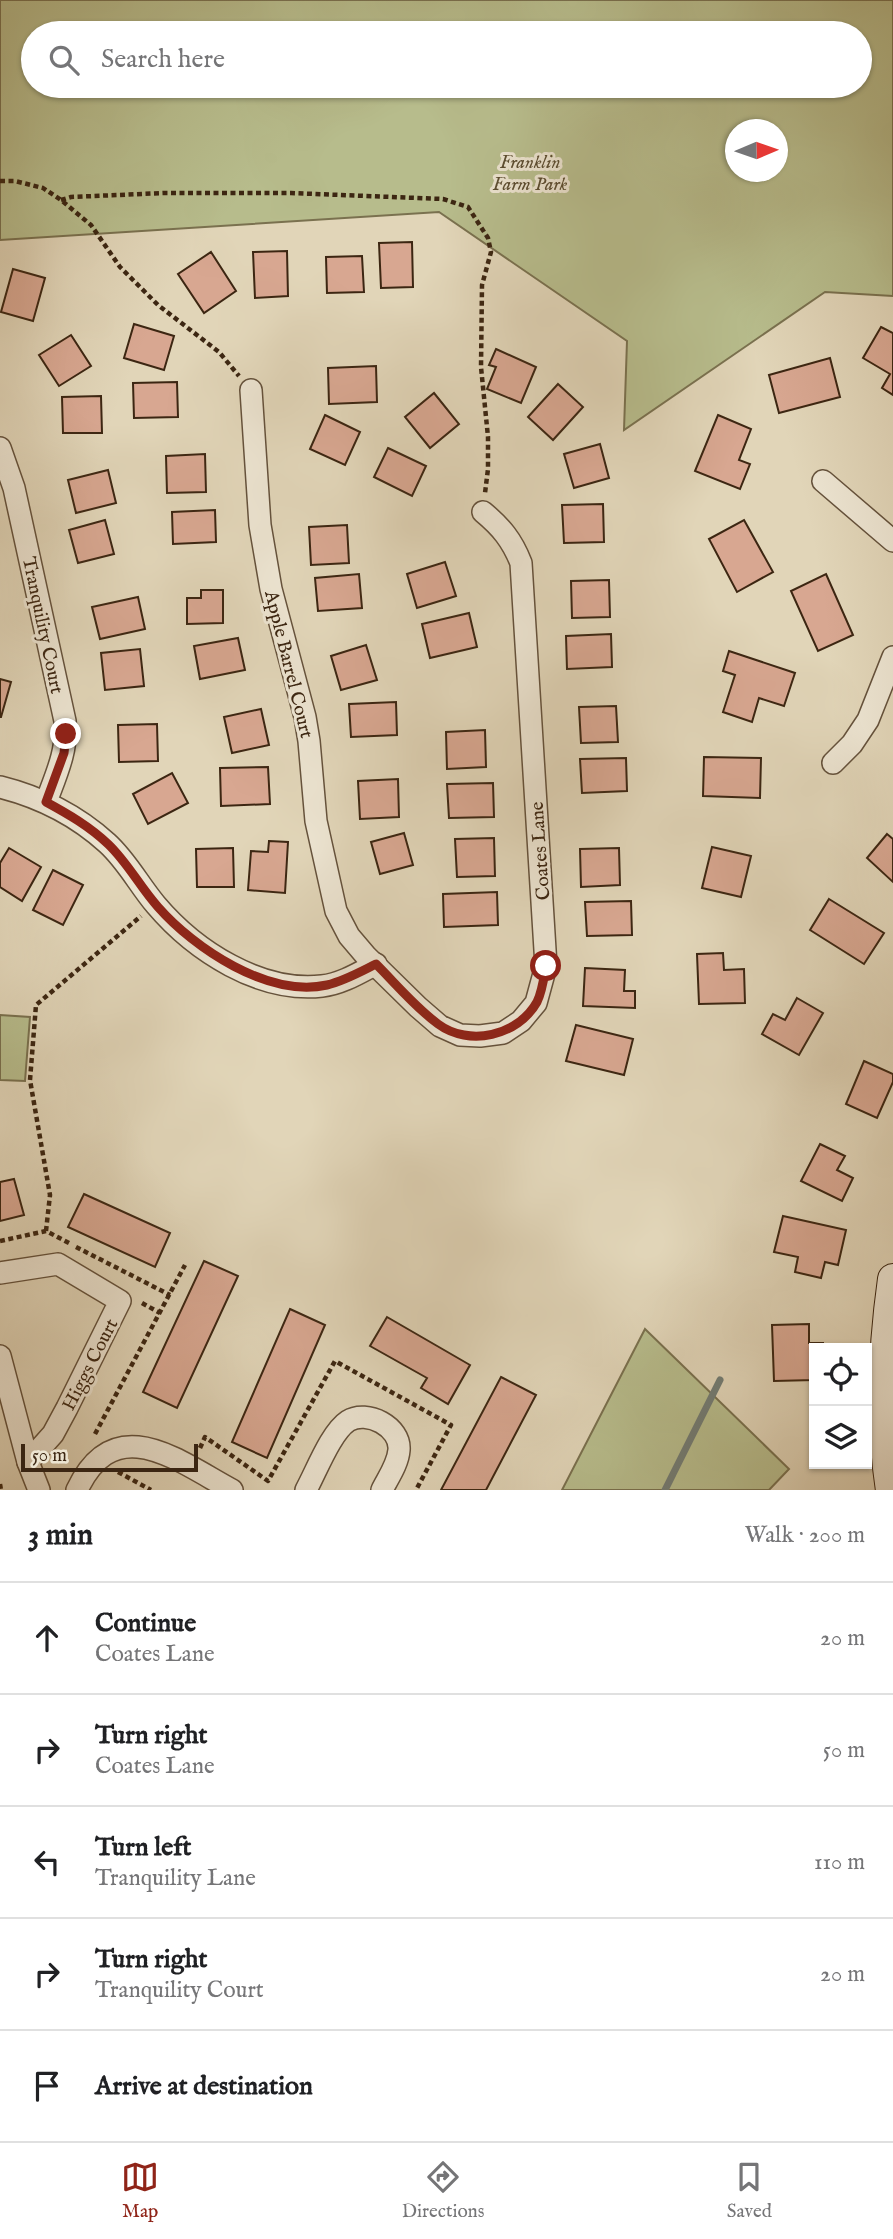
<!DOCTYPE html>
<html lang="en">
<head>
<meta charset="utf-8">
<style>
	:root { --surface:#fff; --page:#f2f2f2; --text:#202124; --muted:#757577; --line:#e0e0e0; --accent:#8f2418 }
	body { margin:0; font-family:"IM FELL English",serif; background:var(--page); color:var(--text) }
	.controls { position:absolute; right:21px; bottom:21px; display:grid; overflow:hidden; border-radius:0px; box-shadow:0 2px 5px #0004 }
	.controls button { width:63px; height:63px; display:grid; place-items:center; padding:0; border:0; border-bottom:2px solid var(--line); background:var(--surface); color:var(--text); font:35px sans-serif }
	.compass { position:absolute; left:725px; top:119px; width:63px; height:63px; border-radius:50%; background:var(--surface); box-shadow:0 2px 5px #0004; rotate:88deg }
	.scale { position:absolute; left:21px; bottom:18px; width:177px; box-sizing:border-box; padding-left:7px; border:4px solid #3c2612; border-top:0; font-size:19px; line-height:24px; white-space:nowrap; color:#3c2612; -webkit-text-stroke:5px #ece4d1; paint-order:stroke }
	.stop { position:absolute; width:21px; height:21px; margin:-16px; border:5px solid #8f2418; border-radius:50%; background:#fff }
	.stop.end { background:#8f2418; border-color:#fff; box-shadow:0 2px 7px #0008 }
	.list { margin:0; padding:0; list-style:none }
	h2 { display:flex; justify-content:space-between; align-items:center; height:91px; margin:0; padding:0 28px; font-size:30px }
	h2 small { font-size:23px; font-weight:400; color:var(--muted) }
	.list li { display:grid; grid-template-columns:46px 1fr auto; gap:21px; align-items:center; box-sizing:border-box; height:112px; padding:0 28px; border-top:2px solid var(--line) }
	.list b { display:block; font-size:26px; white-space:nowrap }
	.list p { margin:0; font-size:23px; white-space:nowrap; color:var(--muted) }
	.list em { font-size:23px; font-style:normal; color:var(--muted) }
	.icon { flex:none; width:38px; height:38px; fill:none; stroke:currentColor; stroke-width:2; stroke-linecap:round; stroke-linejoin:round }
	.map { position:relative; flex:none; width:893px; height:1490px; overflow:hidden }
	.search { position:absolute; background:var(--surface); box-shadow:0 2px 5px #0004; left:21px; right:21px; top:21px; height:77px; display:flex; align-items:center; gap:18px; box-sizing:border-box; padding:0 24px; border-radius:38px; color:var(--muted); font-size:26px }
	.sheet { height:651px; background:var(--surface) }
	nav { display:flex; justify-content:space-around; align-items:center; box-sizing:border-box; height:98px; border-top:2px solid var(--line); background:var(--surface); font-size:19px; color:var(--muted) }
	nav a { display:grid; justify-items:center; gap:4px }
	nav .on { color:var(--accent) }
	.map>svg:first-child { display:block }
	.green { fill:#b7bc8c; stroke:#7a714f; stroke-width:2; fill-rule:evenodd }
	.lines { fill:none; stroke-linecap:round; stroke-linejoin:round }
	.stream { stroke:#737d75; stroke-width:7 }
	.building { fill:#d8a791; stroke:#3c2612; stroke-width:2 }
	.street-casing { stroke:#65523c; stroke-width:24 }
	.secondary-casing { stroke:#3c2612; stroke-width:32 }
	.path { stroke:#3c2612; stroke-width:4.5; stroke-dasharray:5 3.5; stroke-linecap:butt }
	.street { stroke:#ece4d1; stroke-width:21 }
	.secondary { stroke:#ece4d1; stroke-width:30 }
	.route { stroke:#8f2418; stroke-width:9 }
	.labels { text-anchor:middle; stroke-width:6; stroke-linejoin:round; paint-order:stroke }
	.park-label { font-size:19px; font-style:italic; fill:#5b4c30; stroke:#ece4d1 }
	.street-label { font-size:19px; fill:#3c2612; stroke:#ece4d1 }
</style>
</head>
<body>
<div class="map">
<svg width="893" height="1490" viewBox="0 0 893 1490">
	<rect width="100%" height="100%" fill="#e1d5b8"/>
	<filter id="stains"><feTurbulence type="fractalNoise" baseFrequency=".00286" numOctaves="4"/><feColorMatrix values="0 0 0 0 .2 0 0 0 0 .09 0 0 0 0 .02 0 0 0 .5 -.17"/></filter>
	<radialGradient id="worn" r=".72"><stop offset=".6" stop-color="#630" stop-opacity="0"/><stop offset="1" stop-color="#630" stop-opacity=".3"/></radialGradient>
	<g class="green">
		<path d="M0,0H893V296L825,292L624,430L627,341L439,212L0,240ZM33,33H860V86H33ZM736,130H778V172H736Z"/>
		<polygon points="0,1015 30,1017 25,1081 0,1080"/>
		<polygon points="645,1329 789,1469 769,1490 562,1490"/>
	</g>
	<g class="lines">
		<polyline class="stream" points="665,1490 720,1380"/>
	</g>
	<g class="building">
		<polygon points="412,242 413,287 381,288 379,243"/>
		<polygon points="287,251 288,296 255,298 253,252"/>
		<polygon points="211,252 236,291 204,313 178,274"/>
		<polygon points="362,256 364,292 327,293 326,257"/>
		<polygon points="13,269 45,278 33,321 1,312"/>
		<polygon points="134,324 174,336 164,370 124,358"/>
		<polygon points="881,327 893,333 893,395 882,388 890,374 863,358"/>
		<polygon points="71,335 91,366 59,386 39,355"/>
		<polygon points="496,349 536,367 521,403 487,389 496,367 489,365"/>
		<polygon points="830,358 840,397 779,413 769,375"/>
		<polygon points="376,366 377,402 329,404 328,368"/>
		<polygon points="177,382 178,417 134,418 133,383"/>
		<polygon points="558,384 583,407 553,440 528,417"/>
		<polygon points="434,393 459,424 430,448 405,417"/>
		<polygon points="101,396 102,433 63,433 62,397"/>
		<polygon points="325,415 360,432 345,465 310,449"/>
		<polygon points="718,415 751,429 739,460 750,464 740,489 695,471"/>
		<polygon points="600,444 609,478 574,488 564,454"/>
		<polygon points="388,448 426,466 412,496 374,477"/>
		<polygon points="205,454 206,492 167,493 166,456"/>
		<polygon points="108,470 116,503 76,513 68,480"/>
		<polygon points="603,504 604,542 564,543 562,505"/>
		<polygon points="215,510 216,542 173,544 172,512"/>
		<polygon points="105,520 114,554 78,563 69,530"/>
		<polygon points="744,520 773,572 737,592 709,539"/>
		<polygon points="347,525 349,563 311,565 309,527"/>
		<polygon points="445,562 456,596 417,608 407,574"/>
		<polygon points="359,574 362,608 318,611 315,578"/>
		<polygon points="826,574 853,635 818,651 791,591"/>
		<polygon points="609,580 610,617 572,618 571,581"/>
		<polygon points="201,590 223,590 223,623 187,624 187,598 201,598"/>
		<polygon points="138,597 145,629 100,639 92,607"/>
		<polygon points="469,613 477,647 430,658 422,624"/>
		<polygon points="611,634 612,667 567,669 566,636"/>
		<polygon points="238,638 245,670 200,679 194,646"/>
		<polygon points="366,645 377,680 341,690 331,656"/>
		<polygon points="140,649 144,686 105,690 101,653"/>
		<polygon points="729,651 795,673 784,706 759,698 752,722 723,712 735,675 723,671"/>
		<polygon points="0,679 11,682 1,717 0,717"/>
		<polygon points="396,702 397,735 351,737 349,704"/>
		<polygon points="616,706 618,742 581,743 579,707"/>
		<polygon points="261,709 269,745 232,753 224,717"/>
		<polygon points="157,724 158,761 119,762 118,725"/>
		<polygon points="485,730 486,767 447,769 446,732"/>
		<polygon points="704,757 761,758 760,798 703,796"/>
		<polygon points="626,758 627,791 582,793 580,759"/>
		<polygon points="268,767 270,804 221,806 220,768"/>
		<polygon points="172,773 188,803 148,824 133,794"/>
		<polygon points="398,779 399,817 360,819 358,781"/>
		<polygon points="493,783 494,817 449,818 447,784"/>
		<polygon points="404,833 413,865 380,874 371,842"/>
		<polygon points="887,834 893,839 893,882 867,858"/>
		<polygon points="494,838 495,876 457,877 455,839"/>
		<polygon points="269,841 288,842 285,893 248,890 251,851 268,852"/>
		<polygon points="712,847 751,856 741,897 702,888"/>
		<polygon points="9,848 41,867 22,901 0,887 0,863"/>
		<polygon points="233,848 234,887 197,887 196,849"/>
		<polygon points="619,848 620,885 581,887 580,849"/>
		<polygon points="53,870 83,885 63,925 33,910"/>
		<polygon points="497,892 498,925 444,927 443,894"/>
		<polygon points="829,899 884,933 864,964 810,930"/>
		<polygon points="631,901 632,935 587,936 585,902"/>
		<polygon points="723,953 724,970 744,969 745,1003 699,1004 697,954"/>
		<polygon points="585,968 625,970 624,991 635,991 635,1008 583,1006"/>
		<polygon points="797,998 823,1013 799,1055 762,1034 773,1014 785,1020"/>
		<polygon points="576,1025 633,1039 624,1075 566,1061"/>
		<polygon points="864,1061 893,1074 893,1082 877,1118 846,1104"/>
		<polygon points="820,1144 845,1156 837,1170 853,1178 842,1201 801,1181"/>
		<polygon points="14,1179 24,1215 0,1221 0,1182"/>
		<polygon points="84,1194 170,1233 155,1267 68,1227"/>
		<polygon points="783,1216 846,1230 838,1265 825,1262 821,1278 795,1272 798,1257 774,1252"/>
		<polygon points="204,1261 238,1276 177,1408 143,1392"/>
		<polygon points="290,1309 325,1325 267,1458 232,1442"/>
		<polygon points="387,1317 470,1365 448,1404 421,1388 427,1378 370,1346"/>
		<polygon points="809,1324 809,1343 823,1343 823,1348 814,1348 814,1380 774,1381 772,1325"/>
		<polygon points="501,1377 536,1395 486,1490 441,1490"/>
	</g>
	<g class="lines">
		<defs>
			<g id="street">
				<path d="M251,390L260,525L271,589L305,717L309,741L316,821L336,911L349,936L366,956L418,1007L440,1026L460,1035L480,1036L503,1033L521,1021L536,1003L546,966L521,563C512,540 501,527 483,512"/>
				<path d="M0,448L14,488L65,721C68,750 56,775 46,802"/>
				<polyline points="823,481 893,541"/>
				<polyline points="833,763 852,744 868,720 893,657"/>
				<path d="M0,787C40,797 76,815 107,843C127,861 139,885 156,905C195,951 260,993 322,986C341,984 359,973 376,964"/>
				<polyline points="0,1273 58,1264 120,1301 67,1408 53,1434 28,1462"/>
				<polyline points="0,1356 28,1462 39,1490"/>
				<path d="M77,1490C115,1409 178,1461 232,1490"/>
				<path d="M306,1490C316,1472 331,1432 348,1421C367,1409 401,1427 399,1450C398,1464 388,1478 382,1490"/>
			</g>
			<path id="secondary" d="M891,1490C880,1419 883,1350 893,1279"/>
		</defs>
		<use href="#street" class="street-casing"/>
		<use href="#secondary" class="secondary-casing"/>
		<g class="path">
			<polyline points="0,181 15,181 43,188 61,200 91,225 120,267 158,305 219,352 239,376"/>
			<polyline points="61,200 71,197 164,193 291,193 443,199 468,207 488,238 491,252 482,285 481,367 488,437 488,469 485,493"/>
			<polyline points="46,1231 50,1195 30,1080 36,1005 141,916"/>
			<polyline points="0,1241 46,1231 69,1243"/>
			<polyline points="76,1247 170,1295"/>
			<polyline points="142,1303 160,1313"/>
			<polyline points="95,1434 185,1265"/>
			<polyline points="200,1448 205,1437 268,1481 335,1361 451,1425 416,1490"/>
			<polyline points="118,1472 151,1490"/>
			<polyline points="0,1484 1,1490"/>
		</g>
		<use href="#street" class="street"/>
		<use href="#secondary" class="secondary"/>
	</g>
	<g class="lines">
		<path class="route" d="M66,734L64,753L46,802C68,814 89,826 108,844C128,863 140,887 158,907C194,948 268,998 327,985C344,981 360,972 376,964C396,984 415,1007 438,1024C469,1047 518,1036 537,1002C542,992 544,978 546,966"/>
	</g>
	<g class="labels">
		<g class="park-label">
			<text x="530" y="168">Franklin<tspan x="530" dy="22">Farm Park</tspan></text>
		</g>
		<g class="street-label">
			<text transform="translate(44 625) rotate(78)" y="7">Tranquility Court</text>
			<text transform="translate(290 664) rotate(76)" y="7">Apple Barrel Court</text>
			<text transform="translate(539 851) rotate(-94)" y="7">Coates Lane</text>
			<text transform="translate(89 1364) rotate(-63)" y="7">Higgs Court</text>
		</g>
	</g>
	<rect width="100%" height="100%" filter="url(#stains)"/>
	<rect width="100%" height="100%" fill="url(#worn)"/>
</svg>
<div class="controls">
<button><svg class="icon" aria-label="locate" viewBox="0 0 24 24"><circle cx="12" cy="12" r="6"/><path d="M12 2v4M12 18v4M2 12h4M18 12h4"/></svg></button>
<button><svg class="icon" aria-label="layers" viewBox="0 0 24 24"><path d="M12 4l9 5-9 5-9-5zM3 14l9 5 9-5"/></svg></button>
</div>
<svg class="compass" viewBox="-18 -18 36 36"><path d="M0-13l5 13h-10z" fill="#e53935"/><path d="M0 13l5-13h-10z" fill="#757577"/></svg>
<div class="scale">50 m</div>
<div class="stop" style="left:546px;top:966px"></div>
<div class="stop end" style="left:66px;top:734px"></div>
<div class="search"><svg class="icon" aria-label="search" viewBox="0 0 24 24"><circle cx="10" cy="10" r="6"/><path d="M15 15l6 6"/></svg>Search here</div>
</div>
<section class="sheet">
<h2>3 min<small>Walk · 200 m</small></h2>
<ul class="list">
<li><svg class="icon" aria-label="ahead" viewBox="0 0 24 24"><path d="M12 20V5M6 11l6-6 6 6"/></svg><div><b>Continue</b><p>Coates Lane</p></div><em>20 m</em></li>
<li><svg class="icon" aria-label="right" viewBox="0 0 24 24"><path d="M7 20v-9h11M14 6l5 5-5 5"/></svg><div><b>Turn right</b><p>Coates Lane</p></div><em>50 m</em></li>
<li><svg class="icon" aria-label="left" viewBox="0 0 24 24"><path d="M17 20v-9H6M10 6l-5 5 5 5"/></svg><div><b>Turn left</b><p>Tranquility Lane</p></div><em>110 m</em></li>
<li><svg class="icon" aria-label="right" viewBox="0 0 24 24"><path d="M7 20v-9h11M14 6l5 5-5 5"/></svg><div><b>Turn right</b><p>Tranquility Court</p></div><em>20 m</em></li>
<li><svg class="icon" aria-label="arrive" viewBox="0 0 24 24"><path d="M6 21V4h12l-3 4 3 4H6"/></svg><div><b>Arrive at destination</b></div></li>
</ul>
</section>
<nav>
<a class="on"><svg class="icon" aria-label="map" viewBox="0 0 24 24"><path d="M3 6l6-2 6 2 6-2v14l-6 2-6-2-6 2zM9 4v14M15 6v14"/></svg>Map</a>
<a><svg class="icon" aria-label="directions" viewBox="0 0 24 24"><path d="M12 3l9 9-9 9-9-9zM9 14v-3h6M13 9l2 2-2 2"/></svg>Directions</a>
<a><svg class="icon" aria-label="saved" viewBox="0 0 24 24"><path d="M7 4h10v16l-5-4-5 4z"/></svg>Saved</a>
</nav>
</body>
</html>
